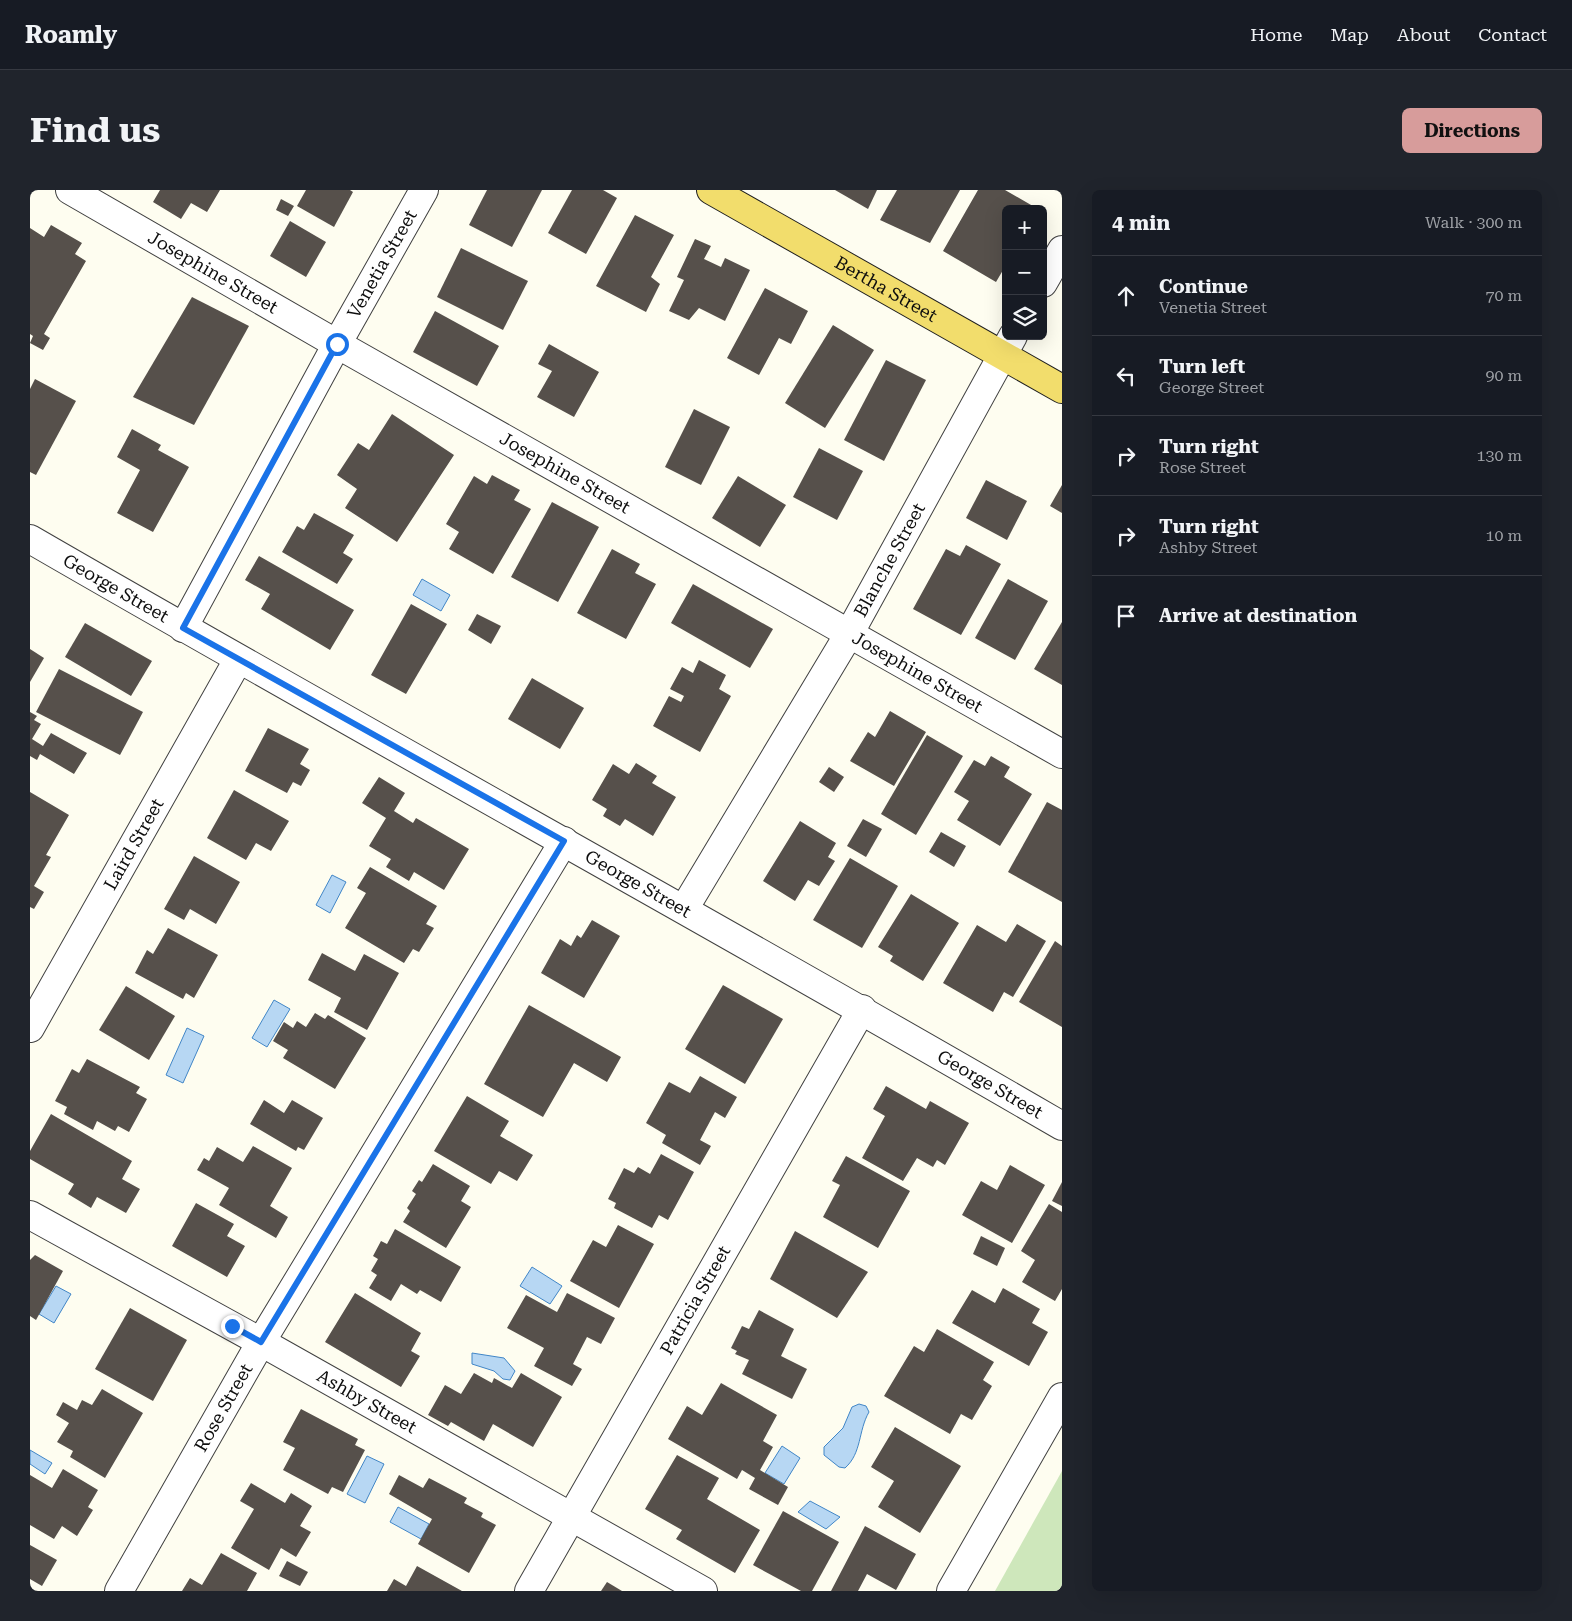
<!DOCTYPE html>
<html lang="en">
<head>
<meta charset="utf-8">
<style>
	:root { --surface:#171b24; --page:#20242c; --text:#f1f3f6; --muted:#9ea1a6; --line:#363941; --accent:#d79c9b }
	body { margin:0; font-family:"Roboto Serif",serif; background:var(--page); color:var(--text) }
	.controls { position:absolute; right:15px; top:15px; display:grid; overflow:hidden; border-radius:8px; box-shadow:0 5px 20px #0002 }
	.controls button { width:45px; height:45px; display:grid; place-items:center; padding:0; border:0; border-bottom:1px solid var(--line); background:var(--surface); color:var(--text); font:25px sans-serif }
	.stop { position:absolute; width:15px; height:15px; margin:-11px; border:4px solid #1a73e8; border-radius:50%; background:#fff }
	.stop.end { background:#1a73e8; border-color:#fff; box-shadow:0 1px 5px #0008 }
	.list { margin:0; padding:0; list-style:none }
	h2 { display:flex; justify-content:space-between; align-items:center; height:65px; margin:0; padding:0 20px; font-size:21px }
	h2 small { font-size:16px; font-weight:400; color:var(--muted) }
	.list li { display:grid; grid-template-columns:32px 1fr auto; gap:15px; align-items:center; box-sizing:border-box; height:80px; padding:0 20px; border-top:1px solid var(--line) }
	.list b { display:block; font-size:19px; white-space:nowrap }
	.list p { margin:0; font-size:16px; white-space:nowrap; color:var(--muted) }
	.list em { font-size:16px; font-style:normal; color:var(--muted) }
	.icon { flex:none; width:28px; height:28px; fill:none; stroke:currentColor; stroke-width:2; stroke-linecap:round; stroke-linejoin:round }
	.map { position:relative; flex:none; width:1032px; height:1401px; overflow:hidden; border-radius:8px }
	header { display:flex; align-items:center; gap:30px; box-sizing:border-box; height:70px; padding:0 25px; background:var(--surface); border-bottom:1px solid var(--line) }
	header strong { font-size:24px }
	nav { display:flex; gap:28px; margin-inline-start:auto; font-size:18px }
	.intro { display:flex; align-items:center; justify-content:space-between; box-sizing:border-box; height:120px; padding:0 30px }
	h1 { margin:0; font-size:35px }
	.button { padding:12px 22px; border-radius:8px; background:var(--accent); color:#111; font-size:18px; font-weight:700 }
	main { display:flex; gap:30px; padding:0 30px }
	aside { flex:1; background:var(--surface); border-radius:8px; box-shadow:0 5px 20px #0002 }
	.map>svg:first-child { display:block }
	.green { fill:#cee7bb }
	.water { fill:#b7d7f3; stroke:#4186c7 }
	.building { fill:#56504b }
	.lines { fill:none; stroke-linecap:round; stroke-linejoin:round }
	.minor-casing { stroke:#414141; stroke-width:30 }
	.major-casing { stroke:#1f1f1f; stroke-width:30 }
	.minor { stroke:#fff; stroke-width:28 }
	.major { stroke:#f2dd6c; stroke-width:28 }
	.route { stroke:#1a73e8; stroke-width:6 }
	.labels { text-anchor:middle; stroke-width:5; stroke-linejoin:round; paint-order:stroke }
	.street-label { font-size:18px; fill:#0e0e0e; stroke:#fff }
</style>
</head>
<body>
<header>
<strong>Roamly</strong>
<nav><a>Home</a><a>Map</a><a>About</a><a>Contact</a></nav>
</header>
<div class="intro"><h1>Find us</h1><a class="button">Directions</a></div>
<main>
<div class="map">
<svg width="1032" height="1401" viewBox="0 0 1032 1401">
	<rect width="100%" height="100%" fill="#fefdf0"/>
	<polygon class="green" points="1032,1281 1032,1401 965,1401"/>
	<g class="water">
		<polygon points="392,389 420,405 411,421 383,405"/>
		<polygon points="302,685 316,692 300,723 286,715"/>
		<polygon points="244,810 260,819 237,857 222,848"/>
		<polygon points="157,838 174,846 153,893 136,885"/>
		<polygon points="502,1077 532,1096 520,1114 490,1096"/>
		<polygon points="26,1096 41,1104 24,1133 9,1124"/>
		<polygon points="442,1163 474,1168 485,1181 480,1190 473,1189 464,1181 442,1174"/>
		<path d="M829,1214L836,1216L839,1222C828,1241 832,1263 815,1278L809,1277L794,1265V1257L813,1238L822,1217Z"/>
		<polygon points="752,1256 770,1268 754,1294 735,1283"/>
		<polygon points="0,1260 22,1273 15,1284 0,1274"/>
		<polygon points="337,1266 354,1274 335,1313 317,1304"/>
		<polygon points="780,1311 810,1327 796,1339 768,1322"/>
		<polygon points="368,1317 399,1334 391,1349 360,1332"/>
	</g>
	<g class="building">
		<polygon points="130,0 190,0 177,22 161,13 151,29 123,12"/>
		<polygon points="276,0 320,0 323,2 304,37 267,16"/>
		<polygon points="457,0 512,0 482,57 439,35"/>
		<polygon points="542,0 573,0 587,8 556,64 518,43"/>
		<polygon points="805,0 847,0 838,19"/>
		<polygon points="867,0 930,0 900,53 850,30"/>
		<polygon points="948,0 975,0 1008,19 976,19 976,75 966,92 913,61"/>
		<polygon points="251,9 264,16 258,26 246,20"/>
		<polygon points="605,25 644,45 621,87 630,94 616,122 566,96"/>
		<polygon points="260,31 296,52 276,87 240,66"/>
		<polygon points="21,35 52,53 45,64 56,71 14,144 20,148 13,160 0,153 3,146 0,144 0,38 14,47"/>
		<polygon points="665,49 681,56 674,69 691,77 695,68 720,80 695,131 669,118 659,130 639,121 654,90 647,87"/>
		<polygon points="431,58 498,91 473,140 407,107"/>
		<polygon points="735,98 778,121 761,154 749,148 729,185 697,168"/>
		<polygon points="162,107 219,136 164,235 103,207"/>
		<polygon points="405,121 469,156 447,196 383,162"/>
		<polygon points="803,135 844,160 795,238 755,213"/>
		<polygon points="519,154 569,182 544,227 507,207 522,181 508,174"/>
		<polygon points="856,170 896,190 854,271 814,250"/>
		<polygon points="5,189 46,211 6,285 0,282 0,199"/>
		<polygon points="664,219 700,237 671,295 635,277"/>
		<polygon points="362,224 424,265 367,352 315,318 327,299 307,285 328,253 339,260"/>
		<polygon points="102,239 131,255 128,260 159,277 123,342 87,323 110,280 87,267"/>
		<polygon points="789,258 833,281 807,330 763,307"/>
		<polygon points="462,285 490,300 484,310 501,319 463,384 419,359 429,342 416,334 444,286 457,294"/>
		<polygon points="708,286 756,315 730,357 682,328"/>
		<polygon points="956,290 997,311 977,350 936,328"/>
		<polygon points="1032,295 1032,323 1020,316"/>
		<polygon points="522,312 569,337 528,412 481,387"/>
		<polygon points="284,323 324,345 313,363 323,369 307,394 252,362 267,336 274,340"/>
		<polygon points="936,355 971,374 931,445 883,419 916,359 930,366"/>
		<polygon points="582,359 610,374 605,383 626,394 596,449 547,423"/>
		<polygon points="229,366 324,420 300,460 231,419 240,404 215,390"/>
		<polygon points="978,389 1018,411 985,470 945,448"/>
		<polygon points="663,394 743,439 720,478 641,433"/>
		<polygon points="381,414 417,434 376,504 341,485"/>
		<polygon points="447,424 471,436 461,454 438,440"/>
		<polygon points="1032,432 1032,495 1004,479"/>
		<polygon points="55,433 122,471 101,506 35,467"/>
		<polygon points="0,459 14,468 0,492"/>
		<polygon points="669,470 696,485 689,499 701,506 670,562 623,536 639,506 651,512 654,506 640,499 652,477 663,483"/>
		<polygon points="29,479 113,522 90,565 6,522"/>
		<polygon points="502,488 554,518 530,559 478,529"/>
		<polygon points="860,521 896,542 864,596 820,571 838,542 845,547"/>
		<polygon points="0,522 7,526 4,530 11,534 2,549 13,556 21,543 57,563 44,584 10,564 7,570 0,566"/>
		<polygon points="238,538 279,559 270,574 280,580 271,596 263,592 257,603 215,581"/>
		<polygon points="897,545 933,566 886,645 851,624"/>
		<polygon points="961,566 980,577 974,587 1002,604 970,656 927,630 939,611 924,602 944,570 955,576"/>
		<polygon points="606,573 627,586 622,593 646,607 623,646 595,629 590,636 573,626 577,619 562,610 583,574 599,584"/>
		<polygon points="799,577 814,587 804,602 789,592"/>
		<polygon points="349,587 375,603 364,621 383,633 386,628 439,659 414,700 384,682 379,691 356,677 361,669 339,656 356,628 332,613"/>
		<polygon points="204,600 259,631 241,661 226,653 216,670 177,648"/>
		<polygon points="0,602 39,625 16,665 21,667 4,696 14,702 4,719 0,717"/>
		<polygon points="1017,612 1032,620 1032,712 978,682"/>
		<polygon points="833,629 852,639 836,667 817,656"/>
		<polygon points="770,631 806,653 798,667 805,671 789,696 778,690 765,711 733,691"/>
		<polygon points="911,642 936,656 924,677 899,662"/>
		<polygon points="164,666 210,692 186,734 160,719 154,730 134,719"/>
		<polygon points="820,668 868,696 832,758 783,730"/>
		<polygon points="340,677 407,716 396,734 404,738 389,762 383,759 374,773 315,738 336,703 327,698"/>
		<polygon points="881,704 929,733 893,791 860,771 863,766 848,757"/>
		<polygon points="562,730 590,746 554,808 511,783 530,749 541,756 547,745 551,748"/>
		<polygon points="987,734 1016,751 983,807 974,802 963,822 913,793 947,735 976,752"/>
		<polygon points="138,738 188,765 164,808 156,803 153,809 105,783 117,760 123,764"/>
		<polygon points="1025,751 1032,756 1032,837 989,812"/>
		<polygon points="292,763 325,781 334,764 369,783 337,840 304,822 311,808 278,790"/>
		<polygon points="693,795 753,829 715,894 655,859"/>
		<polygon points="96,796 145,826 119,870 69,840"/>
		<polygon points="499,815 591,867 577,892 544,873 513,927 454,894"/>
		<polygon points="285,823 295,829 298,825 336,848 305,899 253,868 258,860 243,851 254,832 263,838 267,831 276,837"/>
		<polygon points="57,869 110,897 106,903 117,909 99,942 88,936 85,941 67,931 63,940 34,924 37,917 25,911 42,879 49,883"/>
		<polygon points="670,886 707,907 695,928 685,922 670,950 681,956 670,975 632,953 636,945 616,933 639,892 660,903"/>
		<polygon points="856,896 896,919 900,911 939,933 915,975 907,970 903,977 887,968 873,991 832,968 855,926 843,919"/>
		<polygon points="437,906 479,931 470,946 503,965 487,991 469,981 461,994 404,961"/>
		<polygon points="234,910 254,923 262,910 293,928 274,960 268,957 266,961 220,934"/>
		<polygon points="21,924 102,971 92,989 110,999 96,1023 67,1007 61,1018 38,1004 44,994 0,969 0,961"/>
		<polygon points="223,956 262,978 240,1016 258,1027 246,1048 189,1015 199,998 167,980 174,968 179,971 187,957 213,972"/>
		<polygon points="631,964 664,982 638,1030 629,1025 622,1038 584,1018 586,1013 578,1009 594,978 604,983 608,977 620,984"/>
		<polygon points="816,966 880,1001 848,1058 793,1027 810,995 802,991"/>
		<polygon points="403,974 440,996 431,1011 441,1017 416,1058 373,1032 380,1021 377,1018 386,1004 382,1001 389,990 392,992"/>
		<polygon points="980,975 1015,995 982,1053 932,1025 951,991 967,1000"/>
		<polygon points="1032,992 1032,1016 1022,1011"/>
		<polygon points="166,1013 204,1034 197,1046 215,1056 197,1087 142,1056"/>
		<polygon points="1019,1014 1032,1022 1032,1099 1025,1111 992,1092 1005,1070 991,1061"/>
		<polygon points="588,1035 624,1054 589,1118 540,1091 563,1050 576,1057"/>
		<polygon points="365,1039 431,1077 411,1112 390,1100 387,1104 371,1094 361,1111 339,1098 347,1085 341,1081 348,1069 343,1066 351,1051 357,1054"/>
		<polygon points="765,1041 838,1082 807,1128 740,1089"/>
		<polygon points="951,1046 975,1058 967,1076 943,1064"/>
		<polygon points="5,1065 33,1081 6,1130 0,1126 0,1070"/>
		<polygon points="973,1098 1010,1119 1002,1133 1018,1142 999,1176 922,1133 942,1100 965,1113"/>
		<polygon points="325,1103 391,1143 381,1161 390,1166 371,1197 295,1152"/>
		<polygon points="537,1103 585,1128 571,1154 557,1147 543,1174 552,1179 542,1196 504,1176 514,1158 477,1138 496,1105 527,1122"/>
		<polygon points="100,1118 157,1150 123,1211 65,1179"/>
		<polygon points="729,1120 764,1139 751,1166 777,1179 762,1209 712,1184 719,1170 705,1164 707,1161 701,1158 712,1136 719,1139"/>
		<polygon points="907,1139 964,1172 953,1190 962,1196 942,1230 931,1224 920,1244 854,1206 884,1156 894,1162"/>
		<polygon points="444,1183 462,1193 464,1188 482,1198 491,1183 532,1207 503,1257 463,1234 454,1251 421,1232 418,1236 398,1225 415,1195 431,1204"/>
		<polygon points="691,1193 747,1225 733,1251 743,1257 730,1280 758,1297 748,1315 719,1299 725,1288 712,1280 707,1289 638,1249 657,1216 672,1225"/>
		<polygon points="72,1199 113,1223 75,1288 40,1267 43,1261 27,1252 39,1233 26,1225 33,1212 47,1220 52,1210 62,1215"/>
		<polygon points="271,1219 328,1249 325,1255 335,1260 313,1302 302,1297 298,1304 253,1280 265,1258 253,1252"/>
		<polygon points="865,1237 931,1276 890,1343 848,1317 864,1291 841,1277"/>
		<polygon points="647,1265 689,1288 677,1309 730,1340 705,1383 646,1349 652,1340 615,1319"/>
		<polygon points="33,1279 68,1300 58,1317 63,1320 47,1346 32,1336 24,1349 0,1335 0,1285 22,1298"/>
		<polygon points="369,1285 393,1298 399,1288 437,1308 434,1313 453,1323 451,1327 466,1335 439,1383 388,1354 402,1329 359,1304"/>
		<polygon points="221,1293 255,1313 261,1303 282,1316 270,1336 281,1342 266,1367 251,1358 239,1380 201,1358 224,1319 210,1311"/>
		<polygon points="753,1321 809,1352 782,1401 771,1401 723,1375"/>
		<polygon points="835,1336 886,1364 866,1400 837,1384 828,1401 801,1401"/>
		<polygon points="0,1355 27,1370 12,1396 0,1389"/>
		<polygon points="191,1363 227,1383 217,1401 152,1401 160,1388 172,1395"/>
		<polygon points="257,1371 278,1382 270,1396 249,1386"/>
		<polygon points="387,1376 432,1401 357,1401 364,1389 376,1396"/>
		<polygon points="577,1392 592,1401 571,1401"/>
	</g>
	<g class="lines">
		<defs>
			<g id="minor">
				<path id="s1" d="M40,0L307,154L1032,564"/>
				<polyline points="1013,93 1032,60"/>
				<path id="s2" d="M0,349C342,547 690,737 1032,936"/>
				<path id="s3" d="M153,438L307,154L394,0"/>
				<path id="s4" d="M654,719L819,444L983,146"/>
				<path id="s5" d="M0,838L208,470"/>
				<path id="s6" d="M0,1025L231,1152L673,1401"/>
				<path id="s7" d="M89,1401L231,1152L534,651"/>
				<path id="s8" d="M499,1401L832,819"/>
				<polyline points="921,1401 1032,1207"/>
			</g>
			<g id="major">
				<path id="s9" d="M681,0L1032,199"/>
			</g>
		</defs>
		<use href="#minor" class="minor-casing"/>
		<use href="#major" class="major-casing"/>
		<use href="#minor" class="minor"/>
		<use href="#major" class="major"/>
	</g>
	<g class="lines">
		<polyline class="route" points="202,1136 231,1152 534,651 153,438 307,154"/>
	</g>
	<g class="labels">
		<g class="street-label">
			<text dy="6" stroke="none"><textPath href="#s3" startOffset="415">Venetia Street</textPath></text>
			<text dy="6" stroke="none"><textPath href="#s1" startOffset="165">Josephine Street</textPath></text>
			<text dy="6" stroke="none"><textPath href="#s9" startOffset="201">Bertha Street</textPath></text>
			<text dy="6" stroke="none"><textPath href="#s1" startOffset="570">Josephine Street</textPath></text>
			<text dy="6" stroke="none"><textPath href="#s4" startOffset="405">Blanche Street</textPath></text>
			<text dy="6" stroke="none"><textPath href="#s2" startOffset="99">George Street</textPath></text>
			<text dy="6" stroke="none"><textPath href="#s1" startOffset="975">Josephine Street</textPath></text>
			<text dy="6" stroke="none"><textPath href="#s5" startOffset="211">Laird Street</textPath></text>
			<text dy="6" stroke="none"><textPath href="#s2" startOffset="699">George Street</textPath></text>
			<text dy="6" stroke="none"><textPath href="#s2" startOffset="1104">George Street</textPath></text>
			<text dy="6" stroke="none"><textPath href="#s8" startOffset="335">Patricia Street</textPath></text>
			<text dy="6" stroke="none"><textPath href="#s6" startOffset="385">Ashby Street</textPath></text>
			<text dy="6" stroke="none"><textPath href="#s7" startOffset="211">Rose Street</textPath></text>
		</g>
	</g>
</svg>
<div class="controls">
<button>+</button>
<button>−</button>
<button><svg class="icon" aria-label="layers" viewBox="0 0 24 24"><path d="M12 4l9 5-9 5-9-5zM3 14l9 5 9-5"/></svg></button>
</div>
<div class="stop" style="left:307px;top:154px"></div>
<div class="stop end" style="left:202px;top:1136px"></div>
</div>
<aside>
<h2>4 min<small>Walk · 300 m</small></h2>
<ul class="list">
<li><svg class="icon" aria-label="ahead" viewBox="0 0 24 24"><path d="M12 20V5M6 11l6-6 6 6"/></svg><div><b>Continue</b><p>Venetia Street</p></div><em>70 m</em></li>
<li><svg class="icon" aria-label="left" viewBox="0 0 24 24"><path d="M17 20v-9H6M10 6l-5 5 5 5"/></svg><div><b>Turn left</b><p>George Street</p></div><em>90 m</em></li>
<li><svg class="icon" aria-label="right" viewBox="0 0 24 24"><path d="M7 20v-9h11M14 6l5 5-5 5"/></svg><div><b>Turn right</b><p>Rose Street</p></div><em>130 m</em></li>
<li><svg class="icon" aria-label="right" viewBox="0 0 24 24"><path d="M7 20v-9h11M14 6l5 5-5 5"/></svg><div><b>Turn right</b><p>Ashby Street</p></div><em>10 m</em></li>
<li><svg class="icon" aria-label="arrive" viewBox="0 0 24 24"><path d="M6 21V4h12l-3 4 3 4H6"/></svg><div><b>Arrive at destination</b></div></li>
</ul>
</aside>
</main>
</body>
</html>
